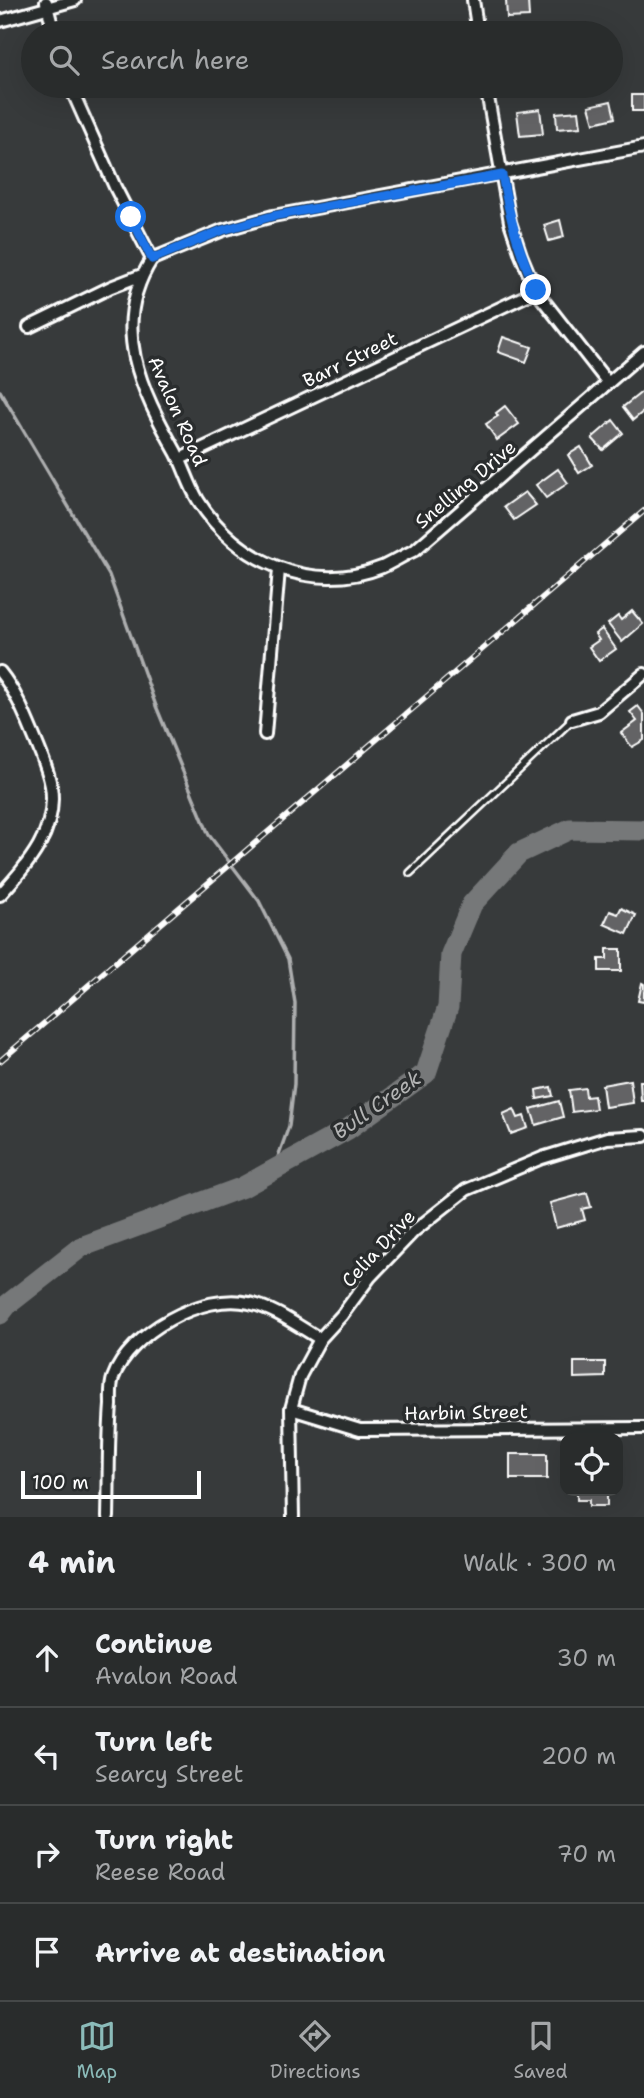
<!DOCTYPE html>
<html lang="en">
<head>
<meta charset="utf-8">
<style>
	:root { --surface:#292c2c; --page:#313434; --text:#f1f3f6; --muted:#a5a7a9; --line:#454848; --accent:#8bbbb9 }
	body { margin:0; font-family:"Shantell Sans",sans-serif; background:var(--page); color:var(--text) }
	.controls { position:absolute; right:21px; bottom:21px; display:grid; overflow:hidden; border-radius:14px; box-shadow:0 7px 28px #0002 }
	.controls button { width:63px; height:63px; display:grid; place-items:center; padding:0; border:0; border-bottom:2px solid var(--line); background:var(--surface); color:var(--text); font:35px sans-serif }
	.scale { position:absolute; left:21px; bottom:18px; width:180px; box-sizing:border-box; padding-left:7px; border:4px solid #fff; border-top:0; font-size:19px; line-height:24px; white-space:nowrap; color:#fff; -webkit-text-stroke:5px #2a2d2e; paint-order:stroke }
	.stop { position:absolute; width:21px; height:21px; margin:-16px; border:5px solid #1a73e8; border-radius:50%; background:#fff }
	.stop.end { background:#1a73e8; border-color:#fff; box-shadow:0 2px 7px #0008 }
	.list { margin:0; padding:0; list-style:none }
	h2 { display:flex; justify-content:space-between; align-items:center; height:91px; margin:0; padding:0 28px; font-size:30px }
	h2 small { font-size:23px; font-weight:400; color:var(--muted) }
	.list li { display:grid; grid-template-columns:46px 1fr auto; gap:21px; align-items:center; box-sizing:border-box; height:98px; padding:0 28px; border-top:2px solid var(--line) }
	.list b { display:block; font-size:26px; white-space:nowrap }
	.list p { margin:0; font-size:23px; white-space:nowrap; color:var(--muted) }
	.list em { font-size:23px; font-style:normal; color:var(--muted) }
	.icon { flex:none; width:38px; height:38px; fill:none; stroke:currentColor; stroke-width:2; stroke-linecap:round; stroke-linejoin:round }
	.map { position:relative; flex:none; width:644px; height:1517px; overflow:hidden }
	.search { position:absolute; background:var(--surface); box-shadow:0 7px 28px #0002; left:21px; right:21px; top:21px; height:77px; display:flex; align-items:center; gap:18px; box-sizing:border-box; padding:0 24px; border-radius:38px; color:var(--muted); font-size:26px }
	.sheet { height:483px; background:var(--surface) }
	nav { display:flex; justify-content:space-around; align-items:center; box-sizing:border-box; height:98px; border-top:2px solid var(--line); background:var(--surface); font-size:19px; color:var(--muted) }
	nav a { display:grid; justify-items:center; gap:4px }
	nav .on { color:var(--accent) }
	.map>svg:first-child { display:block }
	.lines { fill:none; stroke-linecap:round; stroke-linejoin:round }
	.stream { stroke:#adaeaf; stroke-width:3.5 }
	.river { stroke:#767879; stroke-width:21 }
	.building { fill:#636465; stroke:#fff; stroke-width:2 }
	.lane-casing { stroke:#fff; stroke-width:10 }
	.street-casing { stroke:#fff; stroke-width:16 }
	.lane { stroke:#2a2d2e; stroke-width:5 }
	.street { stroke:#2a2d2e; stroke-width:10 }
	.rail-casing { stroke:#fff; stroke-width:6 }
	.rail { stroke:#2a2d2e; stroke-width:3.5; stroke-dasharray:10; stroke-linecap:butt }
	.route { stroke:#1a73e8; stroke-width:9 }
	.labels { text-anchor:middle; stroke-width:7; stroke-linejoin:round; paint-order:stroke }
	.street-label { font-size:19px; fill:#fff; stroke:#2a2d2e }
	.water-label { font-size:21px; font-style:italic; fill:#b4b5b5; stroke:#2a2d2e }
</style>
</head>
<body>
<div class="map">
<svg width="644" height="1517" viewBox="0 0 644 1517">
	<rect width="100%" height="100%" fill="#373a3b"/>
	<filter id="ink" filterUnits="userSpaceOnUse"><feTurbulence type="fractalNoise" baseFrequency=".0143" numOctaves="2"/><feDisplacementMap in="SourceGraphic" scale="14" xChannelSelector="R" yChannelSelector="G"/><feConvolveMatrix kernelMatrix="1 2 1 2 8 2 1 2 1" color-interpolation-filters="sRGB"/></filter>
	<g filter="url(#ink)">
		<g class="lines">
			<polyline class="stream" points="0,391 109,575 156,706 209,835 259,901 288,959 295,1003 294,1084 289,1126 273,1171"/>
			<polyline class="river" points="0,1314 7,1305 81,1247 243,1187 348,1129 426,1073 448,1007 451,954 472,904 519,853 570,829 644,830"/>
		</g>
		<g class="building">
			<polygon points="506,0 528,0 529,17 507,18"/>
			<rect x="632" y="95" width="12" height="16"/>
			<polygon points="611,101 615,118 594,123 589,106"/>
			<polygon points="540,109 543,134 520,136 517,112"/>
			<polygon points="579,111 581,127 557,129 556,113"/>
			<polygon points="560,220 564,237 549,241 544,225"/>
			<polygon points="503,337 532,347 526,362 498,352"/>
			<polygon points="643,391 644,411 633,420 623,407"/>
			<polygon points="505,406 519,424 497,440 486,424 498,416 496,413"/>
			<polygon points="613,420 623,433 603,450 592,438"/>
			<polygon points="581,447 592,465 579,473 568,455"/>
			<polygon points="558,469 568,483 546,498 536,485"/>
			<polygon points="525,492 536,505 514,520 504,507"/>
			<polygon points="632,611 643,624 622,642 608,624 618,616 621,620"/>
			<polygon points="602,629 616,649 599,661 589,647 599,640 595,634"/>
			<polygon points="638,706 644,714 644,740 632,747 621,733 637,721 630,712"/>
			<polygon points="621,908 636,915 627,934 604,924 610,911 618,914"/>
			<polygon points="607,949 621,949 621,971 599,971 599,959 607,959"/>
			<polygon points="642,983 644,984 644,1002 638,1001"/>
			<polygon points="630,1080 633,1103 605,1107 602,1085"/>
			<polygon points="640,1081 644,1081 644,1101 641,1101"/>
			<polygon points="551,1087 553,1096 537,1099 536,1090"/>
			<polygon points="585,1088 586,1097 594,1096 596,1109 572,1112 569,1090"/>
			<polygon points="559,1101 563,1117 536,1125 531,1109"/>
			<polygon points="514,1109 518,1118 524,1116 528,1128 511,1134 503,1114"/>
			<polygon points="587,1193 591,1207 582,1209 585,1220 556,1228 550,1203"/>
			<polygon points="574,1362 605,1362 605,1377 574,1378"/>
			<rect x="510" y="1454" width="37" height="25"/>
			<polygon points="577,1491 607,1491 607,1506 589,1506 589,1500 577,1500"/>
		</g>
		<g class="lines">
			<defs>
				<polyline id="lane" points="410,873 572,720"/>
				<g id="street">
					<polyline points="473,0 478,33"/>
					<polyline points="46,2 54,33"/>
					<polyline points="0,21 75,0"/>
					<path d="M70,86L115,187L152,259C109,326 141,390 176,452C184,467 189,485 198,500C236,562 312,595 382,567C393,562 404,555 415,550L644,352"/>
					<polyline points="486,86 510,222 521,255 536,291 608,383"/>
					<polyline points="152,259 223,230 273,216 644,147"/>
					<polyline points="29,327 111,287 142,275"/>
					<polyline points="180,459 536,291"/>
					<path d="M0,672C16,692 25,715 35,739C41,754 48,769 51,786C58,831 28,864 0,895"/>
					<polyline points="572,720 599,712 644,674"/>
					<polyline points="265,734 279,569"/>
					<polyline points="291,1409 360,1430 644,1428"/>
					<path d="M108,1517C109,1480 108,1442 111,1405C111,1397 110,1386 113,1378C129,1333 203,1292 249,1303C274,1308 298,1326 320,1339"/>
					<polyline points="293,1517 291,1409 300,1376 320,1339 342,1315 370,1277 414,1231 466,1190 542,1158 607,1138 644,1136"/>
				</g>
			</defs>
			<use href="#lane" class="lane-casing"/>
			<use href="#street" class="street-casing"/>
			<use href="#lane" class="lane"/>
			<use href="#street" class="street"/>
			<defs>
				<polyline id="rail" points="0,1061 644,511"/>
			</defs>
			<use href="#rail" class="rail-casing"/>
			<use href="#rail" class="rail"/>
		</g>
	</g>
	<g class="lines" filter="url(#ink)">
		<path class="route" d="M131,217L152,259L223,230L273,216L502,175C510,219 518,249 536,290"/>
	</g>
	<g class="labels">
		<g class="street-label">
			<text transform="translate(350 359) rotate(-26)" y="7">Barr Street</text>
			<text transform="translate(178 411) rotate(66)" y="7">Avalon Road</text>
			<text transform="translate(465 484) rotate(-40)" y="7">Snelling Drive</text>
			<text transform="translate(378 1248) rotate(-47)" y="7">Celia Drive</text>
			<text transform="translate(466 1412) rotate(-1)" y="7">Harbin Street</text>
		</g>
		<g class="water-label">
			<text transform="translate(377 1105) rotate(-35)" y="7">Bull Creek</text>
		</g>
	</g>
</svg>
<div class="controls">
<button><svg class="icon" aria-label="locate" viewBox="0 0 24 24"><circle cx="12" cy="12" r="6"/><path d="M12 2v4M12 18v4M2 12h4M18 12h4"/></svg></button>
</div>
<div class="scale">100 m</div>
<div class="stop" style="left:131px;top:217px"></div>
<div class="stop end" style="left:536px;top:290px"></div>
<div class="search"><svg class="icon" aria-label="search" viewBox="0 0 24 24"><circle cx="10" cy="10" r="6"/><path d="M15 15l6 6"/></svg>Search here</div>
</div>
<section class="sheet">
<h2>4 min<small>Walk · 300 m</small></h2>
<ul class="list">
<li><svg class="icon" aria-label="ahead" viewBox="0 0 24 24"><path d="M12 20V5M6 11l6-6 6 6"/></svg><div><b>Continue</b><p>Avalon Road</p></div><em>30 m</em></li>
<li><svg class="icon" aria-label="left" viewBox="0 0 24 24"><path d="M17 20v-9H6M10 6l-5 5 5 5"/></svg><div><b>Turn left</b><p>Searcy Street</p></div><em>200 m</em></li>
<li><svg class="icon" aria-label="right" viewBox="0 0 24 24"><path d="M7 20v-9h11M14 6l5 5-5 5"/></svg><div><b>Turn right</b><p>Reese Road</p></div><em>70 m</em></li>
<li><svg class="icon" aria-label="arrive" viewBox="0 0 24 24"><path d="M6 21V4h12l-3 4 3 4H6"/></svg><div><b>Arrive at destination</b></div></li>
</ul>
</section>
<nav>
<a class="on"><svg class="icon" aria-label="map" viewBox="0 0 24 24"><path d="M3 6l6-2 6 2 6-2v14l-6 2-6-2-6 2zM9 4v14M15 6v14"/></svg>Map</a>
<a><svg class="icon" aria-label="directions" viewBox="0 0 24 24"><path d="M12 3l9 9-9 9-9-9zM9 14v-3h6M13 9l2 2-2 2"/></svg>Directions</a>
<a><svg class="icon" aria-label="saved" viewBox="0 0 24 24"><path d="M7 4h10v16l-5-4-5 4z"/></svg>Saved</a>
</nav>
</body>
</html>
